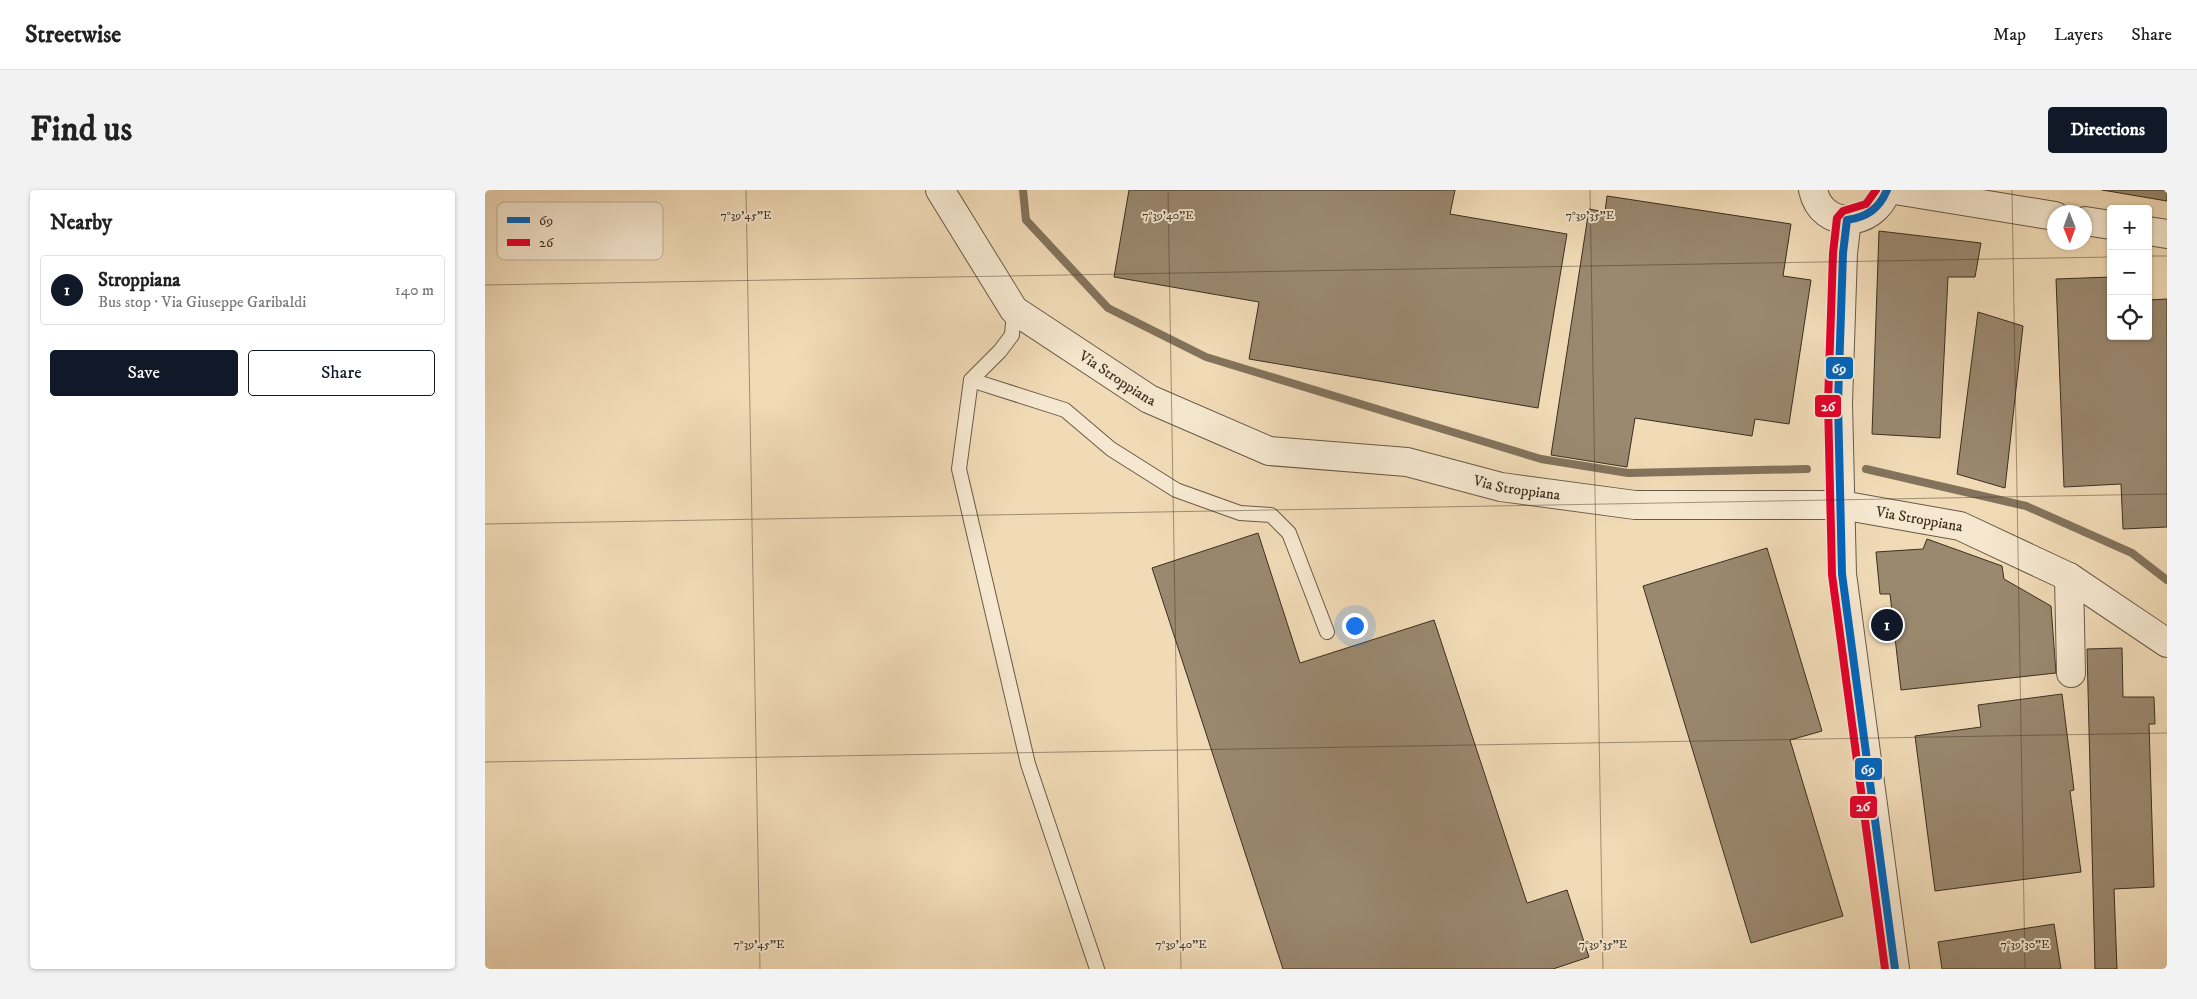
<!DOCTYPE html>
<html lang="en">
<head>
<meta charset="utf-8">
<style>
	:root { --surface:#fff; --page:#f2f2f2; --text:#222; --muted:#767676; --line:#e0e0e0; --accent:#111827 }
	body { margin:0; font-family:"IM FELL DW Pica",serif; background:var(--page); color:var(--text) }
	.controls { position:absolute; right:15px; top:15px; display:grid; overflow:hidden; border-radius:5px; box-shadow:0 1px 4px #0004 }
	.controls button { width:45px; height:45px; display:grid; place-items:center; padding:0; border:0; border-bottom:1px solid var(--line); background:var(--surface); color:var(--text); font:25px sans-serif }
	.compass { position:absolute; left:1562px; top:15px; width:45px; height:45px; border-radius:50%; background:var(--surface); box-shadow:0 1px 4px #0004; rotate:179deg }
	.you { position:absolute; left:869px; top:435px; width:18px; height:18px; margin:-12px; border:4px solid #fff; border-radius:50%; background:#1a73e8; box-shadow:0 0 0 8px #1a73e833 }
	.badge { display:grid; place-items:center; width:32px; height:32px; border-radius:50%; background:var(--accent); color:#fff; font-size:16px; font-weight:700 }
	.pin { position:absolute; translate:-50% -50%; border:2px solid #fff; box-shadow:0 1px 5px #0006 }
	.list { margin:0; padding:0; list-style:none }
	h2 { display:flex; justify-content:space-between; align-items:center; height:65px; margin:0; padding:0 20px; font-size:21px }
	h2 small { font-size:16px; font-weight:400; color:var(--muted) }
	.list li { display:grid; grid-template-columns:32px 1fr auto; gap:15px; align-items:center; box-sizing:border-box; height:70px; margin:0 10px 10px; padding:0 10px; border:1px solid var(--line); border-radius:5px }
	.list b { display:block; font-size:19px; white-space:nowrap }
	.list p { margin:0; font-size:16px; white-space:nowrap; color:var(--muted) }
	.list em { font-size:16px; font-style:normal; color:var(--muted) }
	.actions { display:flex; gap:10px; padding:15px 20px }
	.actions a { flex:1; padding:11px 0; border:1px solid var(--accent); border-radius:5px; text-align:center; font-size:18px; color:var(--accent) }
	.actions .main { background:var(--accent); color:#fff }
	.icon { flex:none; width:28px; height:28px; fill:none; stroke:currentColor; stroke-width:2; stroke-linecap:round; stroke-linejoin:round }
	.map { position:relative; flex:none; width:1682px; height:779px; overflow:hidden; border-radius:5px }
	header { display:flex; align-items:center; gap:30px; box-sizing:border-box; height:70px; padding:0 25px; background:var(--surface); border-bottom:1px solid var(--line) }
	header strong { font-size:24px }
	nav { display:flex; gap:28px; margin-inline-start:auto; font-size:18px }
	.intro { display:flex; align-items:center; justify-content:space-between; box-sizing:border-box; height:120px; padding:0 30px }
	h1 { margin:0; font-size:35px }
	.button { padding:12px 22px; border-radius:5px; background:var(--accent); color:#fff; font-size:18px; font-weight:700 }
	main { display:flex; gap:30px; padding:0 30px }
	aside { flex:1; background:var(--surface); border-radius:5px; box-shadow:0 1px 4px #0004 }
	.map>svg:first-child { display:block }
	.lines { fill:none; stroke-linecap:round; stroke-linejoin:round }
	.stream { stroke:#83735c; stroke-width:8 }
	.building { fill:#9a886f; stroke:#3b2f20 }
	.service-casing { stroke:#685a46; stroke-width:16 }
	.minor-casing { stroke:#685a46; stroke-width:30 }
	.tertiary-casing { stroke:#685a46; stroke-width:30 }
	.service { stroke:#f6e8d0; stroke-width:14 }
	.minor { stroke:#f6e8d0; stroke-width:28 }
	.tertiary { stroke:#f6e8d0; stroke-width:28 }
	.bus-1-casing { stroke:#f6e8d0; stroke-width:11 }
	.bus-2-casing { stroke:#f6e8d0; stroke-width:11 }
	.bus-1 { stroke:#0065bd; stroke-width:8 }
	.bus-2 { stroke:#e4002b; stroke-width:8 }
	.ticks { fill:none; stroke:#3b2f20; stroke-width:1; stroke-opacity:0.45 }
	.labels { text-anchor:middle; stroke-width:4; stroke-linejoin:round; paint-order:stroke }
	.street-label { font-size:15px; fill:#3b2f20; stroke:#f6e8d0 }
	.key { fill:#f6e8d0; stroke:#beb09b; stroke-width:1 }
	.key-label { font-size:14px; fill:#3b2f20 }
	.ticks-label { font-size:12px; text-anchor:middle; fill:#3b2f20; stroke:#f6e8d0; stroke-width:4; stroke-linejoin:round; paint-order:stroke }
	.line-badge { stroke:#f6e8d0; stroke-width:2 }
	.badge-label { font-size:14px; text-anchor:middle; font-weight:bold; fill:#fff }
</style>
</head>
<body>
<header>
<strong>Streetwise</strong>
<nav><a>Map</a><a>Layers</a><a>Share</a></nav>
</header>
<div class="intro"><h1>Find us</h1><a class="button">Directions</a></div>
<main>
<aside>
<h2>Nearby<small></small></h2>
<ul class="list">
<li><span class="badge">1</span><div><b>Stroppiana</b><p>Bus stop · Via Giuseppe Garibaldi</p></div><em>140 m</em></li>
</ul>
<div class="actions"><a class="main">Save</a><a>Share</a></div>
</aside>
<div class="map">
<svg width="1682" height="779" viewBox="0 0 1682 779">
	<rect width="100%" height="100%" fill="#f1dbb7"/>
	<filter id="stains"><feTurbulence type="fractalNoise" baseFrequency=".004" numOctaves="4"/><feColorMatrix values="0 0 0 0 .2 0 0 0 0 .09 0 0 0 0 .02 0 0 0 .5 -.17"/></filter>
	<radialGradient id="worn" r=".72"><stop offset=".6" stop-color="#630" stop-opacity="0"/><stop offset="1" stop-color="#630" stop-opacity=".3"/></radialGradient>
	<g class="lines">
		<g class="stream">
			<polyline points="538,0 541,30 623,118 721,167 1056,269 1143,283 1322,279"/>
			<polyline points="1381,279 1541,316 1647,363 1682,390"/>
		</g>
	</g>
	<g class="building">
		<polygon points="644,0 970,0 965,24 1082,44 1053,218 764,169 774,112 629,87"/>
		<polygon points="1617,0 1682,0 1682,11"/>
		<polygon points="1122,6 1306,34 1298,86 1326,90 1304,234 1270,229 1267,246 1150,228 1142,277 1066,265 1104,19 1120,22"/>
		<polygon points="1394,41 1496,53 1490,87 1463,87 1455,248 1387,244"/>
		<polygon points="1626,87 1626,146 1663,146 1663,110 1682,109 1682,337 1638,339 1636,294 1579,297 1571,89"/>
		<polygon points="1493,122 1538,136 1520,298 1472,284"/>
		<polygon points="773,343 815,473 949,430 1042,713 1082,700 1104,767 1068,779 798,779 667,378"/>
		<polygon points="1442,349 1517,376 1519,389 1566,416 1571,483 1416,500 1405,404 1395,404 1391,362 1438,359"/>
		<polygon points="1282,358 1337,541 1305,550 1358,726 1266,753 1158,396"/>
		<polygon points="1637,458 1638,507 1669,507 1670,534 1664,534 1669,697 1629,699 1632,779 1610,779 1602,459"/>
		<polygon points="1577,504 1589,600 1585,601 1596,682 1450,701 1430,546 1496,537 1493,515"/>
		<polygon points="1569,734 1576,779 1457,779 1453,752"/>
	</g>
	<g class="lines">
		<defs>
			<g id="service">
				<polyline points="529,120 527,145 515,161 486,190 474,279 543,574 612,779"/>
				<polyline points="486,190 580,220 626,259 691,300 755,323 786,325 804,343 842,442"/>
			</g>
			<g id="minor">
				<path id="s1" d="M455,0L529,120L664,209L784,261L922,272L1016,297L1150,315H1356L1475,336L1584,387L1682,453"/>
				<polyline points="1410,0 1570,26"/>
				<polyline points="1600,31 1626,35"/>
				<polyline points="1663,41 1682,44"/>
				<polyline points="1584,387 1586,483"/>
			</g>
			<g id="tertiary">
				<path d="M1328,0C1337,41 1389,38 1402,0"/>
				<polyline points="1362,30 1358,63 1353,213 1357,384 1410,779"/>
			</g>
		</defs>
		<use href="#service" class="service-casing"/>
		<use href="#minor" class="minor-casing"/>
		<use href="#tertiary" class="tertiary-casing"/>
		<use href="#service" class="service"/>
		<use href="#minor" class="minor"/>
		<use href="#tertiary" class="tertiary"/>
		<defs>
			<path id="bus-1" d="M1402,0C1394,19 1382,27 1362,30L1358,63L1353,213L1357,384L1410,779"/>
			<polyline id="bus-2" points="1391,0 1381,14 1358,21 1352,28 1348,63 1343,213 1347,385 1400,779"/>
		</defs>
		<use href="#bus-1" class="bus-1-casing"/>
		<use href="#bus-2" class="bus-2-casing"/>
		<use href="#bus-1" class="bus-1"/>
		<use href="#bus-2" class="bus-2"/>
	</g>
	<path class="ticks" d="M261,0L275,779M683,0L696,779M1105,0L1118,779M1527,0L1540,779M1663,66H1682M0,95L1626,67M0,334L1682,304M0,572L1682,543"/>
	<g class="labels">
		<g class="street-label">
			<text dy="5" stroke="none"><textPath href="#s1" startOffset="265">Via Stroppiana</textPath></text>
			<text dy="5" stroke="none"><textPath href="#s1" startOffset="685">Via Stroppiana</textPath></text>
			<text dy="5" stroke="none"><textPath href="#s1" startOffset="1090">Via Stroppiana</textPath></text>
		</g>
	</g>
	<rect x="12" y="12" width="166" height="58" rx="8" class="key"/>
	<rect x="22" y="27" width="23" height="6" fill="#0065bd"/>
	<rect x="22" y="49" width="23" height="7" fill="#e4002b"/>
	<g class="key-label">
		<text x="54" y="35">69</text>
		<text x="54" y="57">26</text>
	</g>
	<g class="ticks-label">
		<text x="261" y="29">7°39'45"E</text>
		<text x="683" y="29">7°39'40"E</text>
		<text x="1105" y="29">7°39'35"E</text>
		<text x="274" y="758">7°39'45"E</text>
		<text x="696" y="758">7°39'40"E</text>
		<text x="1118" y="758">7°39'35"E</text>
		<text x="1540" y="758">7°39'30"E</text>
	</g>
	<g class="line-badge">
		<rect x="1340" y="166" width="29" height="24" rx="5" fill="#0065bd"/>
		<rect x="1329" y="204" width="28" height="24" rx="5" fill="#e4002b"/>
		<rect x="1369" y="567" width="29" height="24" rx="5" fill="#0065bd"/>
		<rect x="1364" y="605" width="29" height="24" rx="5" fill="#e4002b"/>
	</g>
	<g class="badge-label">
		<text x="1354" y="183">69</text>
		<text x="1343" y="221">26</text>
		<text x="1383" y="584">69</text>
		<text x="1378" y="621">26</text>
	</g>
	<rect width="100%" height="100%" filter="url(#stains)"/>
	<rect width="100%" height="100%" fill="url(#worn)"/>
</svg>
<div class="controls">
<button>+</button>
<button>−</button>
<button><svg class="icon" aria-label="locate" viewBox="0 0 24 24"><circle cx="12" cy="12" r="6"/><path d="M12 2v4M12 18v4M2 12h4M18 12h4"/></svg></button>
</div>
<svg class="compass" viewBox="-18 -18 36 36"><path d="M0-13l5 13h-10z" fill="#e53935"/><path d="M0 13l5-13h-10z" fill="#767676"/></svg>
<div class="you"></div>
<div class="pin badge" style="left:1402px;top:435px">1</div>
</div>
</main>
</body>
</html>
